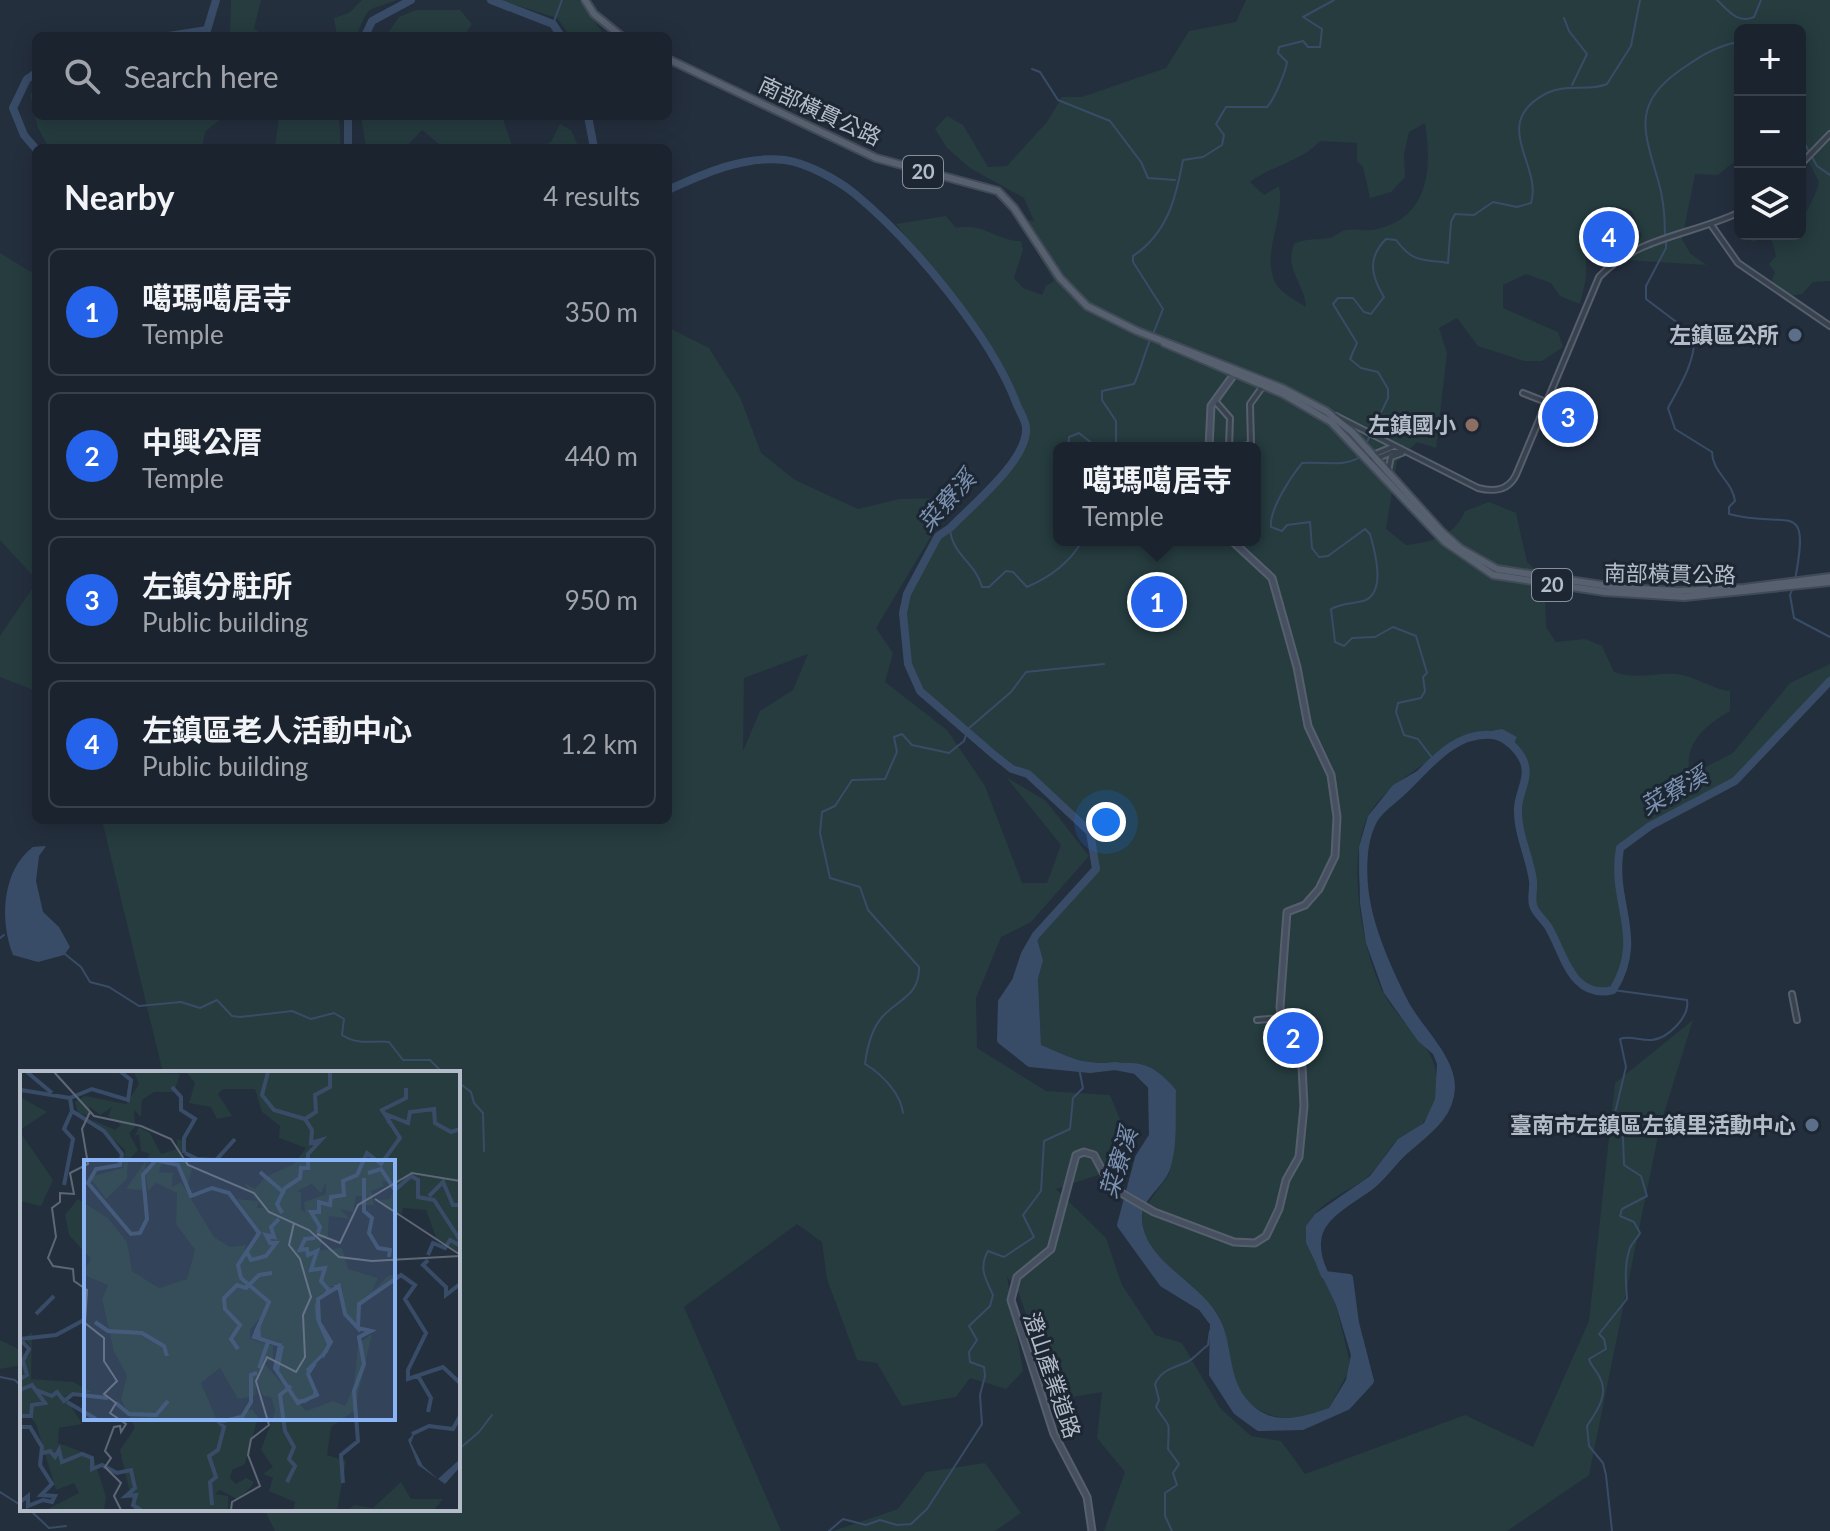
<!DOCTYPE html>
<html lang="en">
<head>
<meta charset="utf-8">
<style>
	:root { --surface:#1b232e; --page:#242b36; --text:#f1f3f6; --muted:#a0a4aa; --line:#39404a; --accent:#2563eb }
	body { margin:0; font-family:Lato,"Noto Sans TC",sans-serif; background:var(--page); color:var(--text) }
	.controls { position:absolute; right:24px; top:24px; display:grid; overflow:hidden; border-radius:12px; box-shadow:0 4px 20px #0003 }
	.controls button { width:72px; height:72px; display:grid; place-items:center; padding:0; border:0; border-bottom:2px solid var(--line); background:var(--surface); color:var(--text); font:40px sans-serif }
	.you { position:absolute; left:1106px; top:822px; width:28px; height:28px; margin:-20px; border:6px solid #fff; border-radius:50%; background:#1a73e8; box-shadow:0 0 0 12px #1a73e833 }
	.badge { display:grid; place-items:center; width:52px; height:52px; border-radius:50%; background:var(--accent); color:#fff; font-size:26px; font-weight:700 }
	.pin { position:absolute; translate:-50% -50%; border:4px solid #fff; box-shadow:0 2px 8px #0006 }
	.popup { position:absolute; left:1053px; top:442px; width:208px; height:104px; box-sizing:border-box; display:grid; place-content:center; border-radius:12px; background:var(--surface); filter:drop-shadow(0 2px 6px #0005); font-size:26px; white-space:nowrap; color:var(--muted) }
	.popup b { font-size:30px; color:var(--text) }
	.popup::after { content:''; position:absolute; left:50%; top:100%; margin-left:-16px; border:16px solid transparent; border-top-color:var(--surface) }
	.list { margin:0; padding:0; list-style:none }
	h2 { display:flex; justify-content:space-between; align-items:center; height:104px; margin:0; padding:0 32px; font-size:34px }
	h2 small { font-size:26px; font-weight:400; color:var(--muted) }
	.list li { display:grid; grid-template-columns:52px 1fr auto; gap:24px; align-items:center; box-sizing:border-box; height:128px; margin:0 16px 16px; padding:0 16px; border:2px solid var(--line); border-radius:12px }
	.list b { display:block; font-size:30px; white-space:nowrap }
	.list p { margin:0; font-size:26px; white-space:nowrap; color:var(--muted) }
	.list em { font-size:26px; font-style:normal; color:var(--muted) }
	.icon { flex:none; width:44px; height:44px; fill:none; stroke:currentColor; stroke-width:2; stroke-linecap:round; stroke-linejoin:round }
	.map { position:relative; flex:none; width:1830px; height:1531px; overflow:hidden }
	.search { position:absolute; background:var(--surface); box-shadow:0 4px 20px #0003; left:32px; top:32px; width:640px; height:88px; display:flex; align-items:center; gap:20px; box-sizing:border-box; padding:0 28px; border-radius:12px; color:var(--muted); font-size:30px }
	.panel { position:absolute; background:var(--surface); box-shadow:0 4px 20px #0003; left:32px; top:144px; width:640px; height:680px; border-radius:12px }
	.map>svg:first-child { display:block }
	.green { fill:#263c3f; fill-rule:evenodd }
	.water { fill:#394c67 }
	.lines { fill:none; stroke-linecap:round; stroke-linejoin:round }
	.stream { stroke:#394c67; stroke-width:2 }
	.river { stroke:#394c67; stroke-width:8 }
	.street-casing { stroke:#565f6c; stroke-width:8 }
	.secondary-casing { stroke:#565f6c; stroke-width:9 }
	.primary-casing { stroke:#414a57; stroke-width:10 }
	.street { stroke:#38414e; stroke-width:4 }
	.secondary { stroke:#465061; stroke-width:5 }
	.primary { stroke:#56606e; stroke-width:6 }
	.service-dot { fill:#5c6f8a; stroke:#1d2633; stroke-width:3 }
	.education-dot { fill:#8d6e63; stroke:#1d2633; stroke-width:3 }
	.labels { text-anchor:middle; stroke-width:6; stroke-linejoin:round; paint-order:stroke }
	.shield { fill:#1d2633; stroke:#878f9c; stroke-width:2 }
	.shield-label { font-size:20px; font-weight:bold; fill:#b4bcc9 }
	.street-label { font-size:22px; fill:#b4bcc9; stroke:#1d2633 }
	.poi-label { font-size:22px; font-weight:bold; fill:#b4bcc9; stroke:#1d2633; text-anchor:end }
	.water-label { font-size:24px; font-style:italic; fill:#7c92b1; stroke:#1d2633 }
	.inset-river { fill:none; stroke:#394c67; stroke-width:4 }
	.inset-road { fill:none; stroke:#5e6776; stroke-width:2 }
	.view { fill:#8ab4f8; fill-opacity:0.15; stroke:#8ab4f8; stroke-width:4 }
	.inset-edge { fill:none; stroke:#b4bcc9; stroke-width:4 }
</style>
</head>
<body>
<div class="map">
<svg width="1830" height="1531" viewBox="0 0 1830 1531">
	<rect width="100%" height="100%" fill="#242f3e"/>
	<g class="green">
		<polygon points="231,0 261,0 254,28 262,36 230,36"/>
		<path d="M362,0H397C362,13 372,3 356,36H337L334,18L349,13Z"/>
		<polygon points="500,0 579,0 605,36 570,36 557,18"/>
		<path d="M1246,0H1830V281L1813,282L1802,294L1790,296L1771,282L1775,272L1769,264L1776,256L1772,241L1765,236L1753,242L1742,234H1800C1800,216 1815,201 1819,182L1800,146V30H1740V157L1718,175L1695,174L1682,239L1690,253L1706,265L1626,260L1642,236L1632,211C1580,192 1586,237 1586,273C1586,283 1582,294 1580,304L1560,296L1551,283L1526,274L1503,285V308L1558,332L1563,347L1542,361H1524L1478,346L1457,318L1439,328L1447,353L1436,448L1417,442L1397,462L1386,529L1406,545C1432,542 1454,537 1465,511L1489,502L1516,513L1527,562L1538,572L1545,597L1546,627L1556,642L1585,639L1602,646L1614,672C1641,681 1660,670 1683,675C1699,679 1713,689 1730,691V711C1705,726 1683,743 1690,775L1733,753L1790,683L1830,664V681L1735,781L1650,826L1620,848C1611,899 1645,942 1613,990C1577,999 1563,959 1552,933C1548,924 1538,917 1534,908C1531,901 1533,891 1533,883C1532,859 1518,835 1518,810C1518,780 1535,779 1513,746L1517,737C1488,722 1465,735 1440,753C1416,770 1388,785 1371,811C1344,853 1362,952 1384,994C1407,1035 1445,1046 1435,1098C1434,1105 1429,1114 1425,1120C1419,1130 1404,1133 1396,1141C1385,1153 1378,1169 1365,1179C1351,1189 1326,1200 1315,1214C1310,1220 1308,1235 1306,1243L1336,1305L1351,1367L1329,1408C1301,1418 1282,1424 1254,1407C1222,1386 1235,1341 1216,1312C1200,1289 1152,1259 1145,1237C1142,1230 1143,1220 1142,1212L1169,1174L1176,1090C1142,1049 1127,1069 1083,1061C1069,1058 1054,1050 1041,1045L1038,979L1043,960L1036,935L1096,870L1090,832L1067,807L920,691L908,664L903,613L907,594L938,536L950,528L1010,466L1021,451L1026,428L1008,380L972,321L896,224L946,216L956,228C983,222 998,242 1021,241L1023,250L1014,278L1023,288L1042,295L1046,286L1054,281L1018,220L1034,221L1024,198L970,168L947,148L935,129L947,116L963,125L988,167L1007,166L1047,122L1062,97H1082L1166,68L1189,31L1236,22ZM1425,123C1432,167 1430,217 1377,229C1368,232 1356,228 1346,230C1340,231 1336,236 1330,238C1317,240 1306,238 1294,244C1284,269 1305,284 1306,307C1297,301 1281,293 1276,284C1260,254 1286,217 1279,186L1264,195L1250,182C1272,165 1301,162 1320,141L1357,143V161L1363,167L1370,198L1391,192L1405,177L1404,154L1409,132ZM1059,448H1255V540H1059Z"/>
		<polygon points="416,10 460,10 472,24 464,36 386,36 399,17"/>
		<polygon points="36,86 36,116 224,116 205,132 202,148 49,148 38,128 30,95"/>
		<polygon points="279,116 339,116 341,148 275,148"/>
		<polygon points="361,116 502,116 513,148 444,148 422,130 405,148 366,148"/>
		<polygon points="560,124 571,130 579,148 538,148 551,142"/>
		<polygon points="0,253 36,275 36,579 0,540"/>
		<path d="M668,321L673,330L709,348L740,397L761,453L795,480L858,509L899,499L954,498L876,628L893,653L885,682L947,730L985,786L1022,883H1047L1061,845L1006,777L1046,801L1089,856L1031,922L1001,937L976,998L977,1048L1046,1091L1110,1095L1122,1124L1113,1170L1056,1189L1106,1238L1122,1285L1155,1335L1182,1343L1220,1408L1251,1436L1281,1441L1305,1474L1465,1415L1533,1447L1589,1321L1615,1083L1693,1020L1660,1126L1589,1475L1507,1531H1104L1125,1472L1097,1438L1102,1392L1072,1397L1052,1388L1018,1291L1007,1277L1023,1371L1006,1389L970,1378L956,1397L902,1406L877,1363L857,1360L827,1279L822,1242L797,1224L684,1307L781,1531H275L264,1509H458V1073H163L102,820H668ZM808,654L793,690L760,711L743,751L744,678Z"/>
		<polygon points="36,583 36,691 0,677 0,636"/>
		<polygon points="0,1340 22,1351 22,1365 0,1369"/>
		<polygon points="985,1463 1021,1513 995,1531 833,1531 898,1509 926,1472"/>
	</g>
	<g class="water">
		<path d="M1502,729L1517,737L1513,746C1489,729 1472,735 1448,750C1431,760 1421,773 1408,786C1398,797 1380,807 1373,820C1341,879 1387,980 1421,1030C1435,1053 1458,1070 1451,1099C1445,1123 1420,1137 1403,1152C1391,1163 1382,1178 1369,1187C1333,1212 1301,1226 1325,1275L1349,1278L1355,1323L1370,1381L1347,1406L1302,1426L1259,1427L1237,1411L1213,1374L1214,1322L1201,1306L1163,1283L1121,1225L1139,1158L1153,1136L1152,1086L1136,1070L1115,1066L1090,1069L1030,1063L1001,1040L1002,1002L1016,981L1036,935L1043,960L1038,979L1041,1045C1054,1050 1069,1058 1083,1061C1127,1069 1142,1049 1176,1090C1175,1115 1178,1145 1170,1169C1165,1185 1143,1199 1142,1215C1140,1259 1197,1280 1217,1314C1235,1343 1225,1377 1250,1403C1273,1427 1303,1417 1329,1408L1346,1380L1351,1355L1336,1305L1306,1243V1226L1315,1214L1370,1176L1398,1139L1424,1123L1435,1099L1437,1064L1433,1054L1418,1041L1384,993L1366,943L1360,903L1359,847L1368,816L1393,785L1419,770L1428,760L1464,736Z"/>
		<path d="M46,846L39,856L36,881L43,912L59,927L70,947L64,955L38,962L13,955C0,922 1,871 33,847Z"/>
	</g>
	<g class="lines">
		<g class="stream">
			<path d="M1717,0C1729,11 1737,24 1754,17L1761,0"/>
			<polyline points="1564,18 1569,31 1587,54 1572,85"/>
			<polyline points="553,24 562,0"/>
			<polyline points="1032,69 1040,72 1058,100 1110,121 1141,162 1148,178 1175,180"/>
			<polyline points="1800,135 1817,166 1830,175"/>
			<path d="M1665,235C1665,218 1663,196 1658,180C1644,132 1632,104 1679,71C1698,58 1710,49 1733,43L1740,46"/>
			<path d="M1666,241V248L1646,286V299L1695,336C1694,364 1681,384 1668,408L1675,429L1712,452C1712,472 1733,482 1735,501L1729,507V514C1789,530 1811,496 1795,580"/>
			<path d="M1153,334L1163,309L1133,262V256C1168,233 1176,197 1183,160L1203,157L1222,145L1224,135L1216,124L1226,107H1267C1274,100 1286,71 1287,62L1278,53L1279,47L1303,41L1308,47H1320L1322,29L1303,17L1334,0"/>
			<path d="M1366,444L1388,398V389L1378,372L1361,368L1350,359L1357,343L1333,304L1338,298H1353L1364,312L1371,314L1384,297C1371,276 1367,258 1386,239L1396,240C1414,264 1423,259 1448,263L1451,222L1455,214L1474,215L1493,202L1517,207L1531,203C1543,165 1488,123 1547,93C1566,83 1589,92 1607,84L1631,46L1640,0"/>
			<polyline points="1068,448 1069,437 1079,433 1098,448"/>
			<path d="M1116,448V421L1102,400V391L1134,384C1141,369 1144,355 1150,340"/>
			<path d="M1360,457C1343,468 1322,461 1302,463C1290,478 1269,510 1271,527L1282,531L1287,525L1310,522L1312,548L1319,557L1328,556L1365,529L1370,534C1375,551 1387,594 1363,601C1351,604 1341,603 1331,609L1335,642L1344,646L1352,638L1375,637L1393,627L1416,636L1427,673L1423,677L1425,691L1421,698L1398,703L1396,712L1404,735L1418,739L1433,759"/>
			<path d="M950,528C951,554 976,563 982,587H989L1006,571L1013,572L1027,587C1052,576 1069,563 1083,540"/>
			<polyline points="1793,587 1790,595 1794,618 1830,637"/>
			<polyline points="0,938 4,935"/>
			<path d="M65,954L81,967L90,982L109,987L139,1006L181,1002L200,1008L217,1000L232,1016L240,1017L292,1011L311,1019L334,1013L344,1019L342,1035C359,1046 372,1040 389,1042L403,1060H430L443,1073"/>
			<polyline points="458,1082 471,1092 474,1103 483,1113 484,1151"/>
			<path d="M903,1113C901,1094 882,1074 865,1064C867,1048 872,1028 883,1016C899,999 920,995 919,967L868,910L860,887L830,878L820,833L822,812L835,806L852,780L885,779L897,752L894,737L902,734L912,745L949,753L964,741L968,729L1011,692L1026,672L1104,664"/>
			<polyline points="0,1377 15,1380 22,1387"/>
			<polyline points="458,1450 479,1432 492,1415"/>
			<polyline points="0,1492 22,1506"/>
			<polyline points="29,1509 49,1528 66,1526"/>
			<path d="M829,1531L843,1519L866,1525L880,1520L897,1525L911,1524L927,1509L982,1424L980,1395L985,1376L984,1367L970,1362L969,1352L977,1340L969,1326L990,1306L993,1295C986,1279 978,1269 988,1251L1004,1257L1034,1237L1023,1215L1041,1191L1044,1141L1070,1129L1073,1098L1083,1088L1079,1068"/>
			<path d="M1172,1531L1165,1516V1493L1177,1485L1173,1473L1179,1464L1168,1449C1169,1416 1171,1431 1156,1407L1159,1400L1155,1384C1162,1369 1174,1368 1187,1362C1194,1359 1201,1350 1208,1345L1210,1331L1214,1328"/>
			<path d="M1612,1531L1606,1475L1603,1463L1589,1446L1587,1426C1596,1412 1610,1395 1599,1376C1596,1369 1591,1367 1589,1359L1606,1349L1604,1339L1599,1334L1627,1299C1626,1282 1624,1267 1629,1251C1630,1245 1637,1239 1640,1233L1634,1222L1620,1216L1622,1209L1647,1196L1641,1176L1624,1165L1623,1137L1615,1113L1626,1067L1620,1039C1630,1035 1640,1041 1652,1040C1669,1038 1690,1016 1687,1000L1613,990"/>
		</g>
		<g class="river">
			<polyline points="491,0 553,24 561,36"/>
			<polyline points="169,36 207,30 216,0"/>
			<polyline points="365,36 372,21 411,0"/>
			<polyline points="36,73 27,79 13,108 24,135 36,149"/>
			<polyline points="588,116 594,148"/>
			<polyline points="348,148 348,116"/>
			<path d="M668,190C703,174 744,155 785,160C807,163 838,180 855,194C912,241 992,337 1017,405C1020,412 1026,421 1026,428C1028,460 972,505 950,528L938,536L907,594L903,613L908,664L920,691L993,754L1012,769L1028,774L1090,832L1096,869L1036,935L1025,954L1016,981L1002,1002L1001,1040L1030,1063L1090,1069L1115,1066L1136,1070L1152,1086L1153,1136L1139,1158L1121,1225L1163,1283L1202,1307L1214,1323L1213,1374L1237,1411L1259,1427L1302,1426L1347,1406L1370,1381L1355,1323L1349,1278L1325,1275C1301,1226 1333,1212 1369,1187C1382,1178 1391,1163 1403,1152C1424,1133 1450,1118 1451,1087C1451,1058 1419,1030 1405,1004C1390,975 1377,946 1369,915C1362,887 1359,845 1374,819C1380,808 1395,799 1404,790C1429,766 1454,731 1493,735C1506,737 1519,750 1524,762C1530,779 1518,793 1518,809C1517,833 1530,857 1533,881C1534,888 1531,897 1533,905C1535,914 1546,921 1550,930C1564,954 1572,1000 1613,990C1646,936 1610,904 1620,848L1650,826L1735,781L1830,681"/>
		</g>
		<defs>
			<g id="street">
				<polyline points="1800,165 1830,134"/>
				<polyline points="1712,226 1738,263 1830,326"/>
				<polyline points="1523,393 1546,402"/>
				<polyline points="1215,401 1230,418 1229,448"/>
				<path d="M1336,416L1478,488C1494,492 1508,491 1516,475L1599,277C1637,237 1692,235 1740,212"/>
				<polyline points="1237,448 1251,444 1250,404 1263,386"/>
				<polyline points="1376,459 1392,452 1402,452"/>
				<polyline points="1370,460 1373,455 1392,447"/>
				<polyline points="1388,471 1391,457 1402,453"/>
				<polyline points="1792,994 1797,1020"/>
				<polyline points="1257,1020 1281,1018"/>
			</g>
			<g id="secondary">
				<polyline points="1209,448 1211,406 1235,373"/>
				<polyline points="1092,1531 1087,1497 1054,1434 1011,1300 1017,1277 1051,1249 1076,1155 1084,1152 1094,1155 1111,1187 1154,1212 1234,1242 1255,1243 1266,1236 1279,1209 1286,1180 1299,1157 1304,1106 1302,1066 1297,1051 1285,1035 1280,1007 1287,912 1305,905 1319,889 1335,856 1337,817 1331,775 1308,726 1297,667 1272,578 1231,540"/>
			</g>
			<g id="primary">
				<polyline points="585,0 594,14 621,36"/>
				<polyline points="668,59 876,158 998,191 1014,208 1060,278 1087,306 1137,331 1282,388 1326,411 1352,432 1442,532 1460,548 1497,569 1621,588 1679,591 1744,588 1830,577"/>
				<polyline points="1164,343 1283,394 1331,422 1445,542 1493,575 1605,592 1684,597 1830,582"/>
			</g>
		</defs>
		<use href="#street" class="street-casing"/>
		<use href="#secondary" class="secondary-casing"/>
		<use href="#primary" class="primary-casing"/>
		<use href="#street" class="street"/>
		<use href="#secondary" class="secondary"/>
		<use href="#primary" class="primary"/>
	</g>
	<g class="service-dot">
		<circle cx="1795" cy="335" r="8"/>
		<circle cx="1812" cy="1125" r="8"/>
	</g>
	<circle class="education-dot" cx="1472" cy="425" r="8"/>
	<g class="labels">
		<g class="shield">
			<rect x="903" y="156" width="40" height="32" rx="6"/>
			<rect x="1532" y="569" width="40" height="32" rx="6"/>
		</g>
		<g class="shield-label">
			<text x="923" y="179">20</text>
			<text x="1552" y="592">20</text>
		</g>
		<g class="street-label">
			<text transform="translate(820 111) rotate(25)" y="8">南部橫貫公路</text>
			<text transform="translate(1670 574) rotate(1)" y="8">南部橫貫公路</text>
			<text transform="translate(1052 1375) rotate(71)" y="8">澄山產業道路</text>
		</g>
		<g class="poi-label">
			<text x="1779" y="343">左鎮區公所</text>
			<text x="1456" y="433">左鎮國小</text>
			<text x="1796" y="1133">臺南市左鎮區左鎮里活動中心</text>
		</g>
		<g class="water-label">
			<text transform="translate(947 501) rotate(-48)" y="8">菜竂溪</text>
			<text transform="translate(1674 791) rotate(-29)" y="8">菜竂溪</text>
			<text transform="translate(1119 1163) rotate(-72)" y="8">菜竂溪</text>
		</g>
	</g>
	<g transform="translate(20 1071)">
		<rect width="440" height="440" fill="#242f3e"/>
		<path d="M114,1L160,3L154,21H134L122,29L121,46L114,39L115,56L109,62L118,79L108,90L107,108L86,128L69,106L103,97L105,79L71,48L95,59L101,54L88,45L92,36L80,44L70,36L69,45L58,42L55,31L65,25L106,33L119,13ZM166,1H440V182L417,169L406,139L383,137L382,143L365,137L360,129L370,128L373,120L368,110L362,111L364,115L352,120L354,134H340L342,125H336L333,141L320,138L330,148L309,145L308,165L302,168L300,179L322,177L328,198L358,207L352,221L368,205L376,202L379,204L340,233L338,257L325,243L322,215L313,214L297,227L296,249L308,276L288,296L294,319L290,328H277L259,300L261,271L241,267L240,248L250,235L230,259V268L253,275V288L244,292L286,340L313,330L325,335L334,314L338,273L352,263L334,340L311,356L307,384L326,390L317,439H273L275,431L249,420L253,407L243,403L253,396L241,379L255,340L251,326L243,325L237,309L235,325L218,328L200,297L181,312L198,352L232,338L238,346L225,393L212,399L210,407L216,413L226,407L234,411L230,417L217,428L200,419L195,423L208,425V439H114L100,379L115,357L101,328L107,305L94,281L82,228L88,214L61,203L71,188L49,164L45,144L58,128L88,147L107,171L112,200L139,217L167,208L175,179L156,153L157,122L136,112L128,120L126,105L132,92L142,91L139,101L153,102L152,116L161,111L194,166L210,176L226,174L224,180L239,162L217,128L238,130L237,137H243L223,111L235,118L245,106L274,93L286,77L259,67L260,55L242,41L235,18H203L198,23L212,45L197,48L191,36L169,32L175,12ZM306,111V123L284,131L285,141L281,138V121L277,120L292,113L301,122ZM0,26L27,41L0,59ZM119,56L130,62L141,83L157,78V68L166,71L160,83L172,98L168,114L159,93L140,88L126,92L123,119L106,118L130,83L121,80L119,63L115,65ZM0,61L33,109L21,135L0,130ZM12,261L11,308L53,311L72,321L45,325L62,353L39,357L38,372L73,385L86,426L84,439H26L59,422L54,412L36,419L16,353L9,344H0V280L9,286L10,274L4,267ZM381,411L391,428H423L414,439H328L334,434L353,437Z" fill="#263c3f" fill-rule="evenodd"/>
		<path d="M314,214L296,232L299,251L311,271L308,281L288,300L297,324L285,332H278L255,297L260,274L239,270L234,260L240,248L241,267L264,275L259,300L277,328L290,329L294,320L286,298L308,276L296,249L295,233L307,218L316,214L322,215ZM395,361L391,372L403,395L418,408L440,388V396L425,413L398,394L388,369Z" fill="#394c67"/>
		<path class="inset-river" d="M7,1L32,22M101,1L111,9L108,29L72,18L50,27L52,40L84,60L102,83L100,94L76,98L68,112L111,163L120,162L127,148L123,104L136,89L158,94L171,125L192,117L209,122L239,162L218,194L221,207L249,231L234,266L260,274L255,297L278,332L297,324L288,303L295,292M248,1L242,24L254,39L285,48L292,59L291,72L301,69L288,83V97H281L280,107L265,117L257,133L262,142M152,16L161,26V39L175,48L164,67V82M1,19L50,27M285,48L296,41L295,24L310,16V1M369,52L368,44L388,52L390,41L414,38L415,52L431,61L440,58M165,82L177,88L196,89L215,68M240,101L262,120M348,102L361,98L375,119L391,105L398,109V126L414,129L440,169M344,107V140L352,147L349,162L358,177L370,179L369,186M44,114L53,68L44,58L52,40M409,125L423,111L433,134H440M298,162L300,156L291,141H299V131L310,134L311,126L324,124L323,110L337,104L347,82L361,93L380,67L362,39L386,27V17M295,167L285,168L280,179L287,178L288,184L297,180L291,199L305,197L301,210L308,218M226,179L231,189L246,185L256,172H250L246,164L254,166L251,156L259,148M408,184L413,172L425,177L430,169L439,174L440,169M408,189L403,194L426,216V224L440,213M16,243L34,225M75,251L88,260L122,262L144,275L147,285M0,268L36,264L64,249M0,268L9,278L3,290L7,304L0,308M218,278L211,268L220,254L205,238L204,227L217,214L226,217L239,204L252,202M302,286L311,271L299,251L298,228L319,215L325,243L338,257L339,233L381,204L395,214L385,228L406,262L388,299V308L423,296L440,312M239,297L248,271M398,305L411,327L408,341M0,319L12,314L25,332L12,334L11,345H0M16,319L32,325L37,321L44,330L53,323L88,327M47,331L76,348M96,332L109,343L136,344L148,330M0,356H10L22,376L20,394L32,413L21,424L35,425L32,431L23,429L8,435V425L0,431M392,363L409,355L433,358L440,345M23,382L30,380L35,386L39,379L42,391L62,383L72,387V398L82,394L97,402L111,399L115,417L106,425L116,424L113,434L121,439M267,411L275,395L269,388L274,376L265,360L260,324L271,315M323,412L321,384L338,370L334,320L344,293L339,266L351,260L338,257M192,434L190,411L196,406L189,385L198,379L204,356L199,351L222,346L231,331V304L237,302"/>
		<path class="inset-road" d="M34,1L74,45L121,55L151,68L168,94L234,122L249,141L289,159L319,186L352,190L440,185M70,41L62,58L68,93L50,102L54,123L40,122V131L32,137L36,166L28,187L33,195L53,198L54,210L67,219L65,252L84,267V290L97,310L84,323L96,332L90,342L106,353L101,361L100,355L94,356L85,380L91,387L85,396L101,412L94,425L101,439M355,128L439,183M297,163L320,172L338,134L392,102L440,110M211,439L212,431L240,415L228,384L231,368L249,354L236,310L247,286L276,301L285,286L283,244L291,226L280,188L269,174L274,152"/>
		<path class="view" d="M64,89H375V349H64Z"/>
		<rect width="440" height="440" class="inset-edge"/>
	</g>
</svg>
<div class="controls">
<button>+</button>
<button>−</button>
<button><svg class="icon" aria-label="layers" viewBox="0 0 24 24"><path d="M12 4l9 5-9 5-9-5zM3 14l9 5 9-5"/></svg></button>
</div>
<div class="you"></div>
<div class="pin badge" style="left:1157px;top:602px">1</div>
<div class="popup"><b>噶瑪噶居寺</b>Temple</div>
<div class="pin badge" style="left:1293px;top:1038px">2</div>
<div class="pin badge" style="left:1568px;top:417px">3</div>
<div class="pin badge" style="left:1609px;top:237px">4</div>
<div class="search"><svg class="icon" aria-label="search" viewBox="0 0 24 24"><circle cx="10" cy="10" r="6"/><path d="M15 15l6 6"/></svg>Search here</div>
<section class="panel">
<h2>Nearby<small>4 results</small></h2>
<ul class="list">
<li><span class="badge">1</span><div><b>噶瑪噶居寺</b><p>Temple</p></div><em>350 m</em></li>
<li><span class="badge">2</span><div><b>中興公厝</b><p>Temple</p></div><em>440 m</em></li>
<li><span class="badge">3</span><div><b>左鎮分駐所</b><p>Public building</p></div><em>950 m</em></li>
<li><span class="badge">4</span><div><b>左鎮區老人活動中心</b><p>Public building</p></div><em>1.2 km</em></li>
</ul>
</section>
</div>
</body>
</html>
